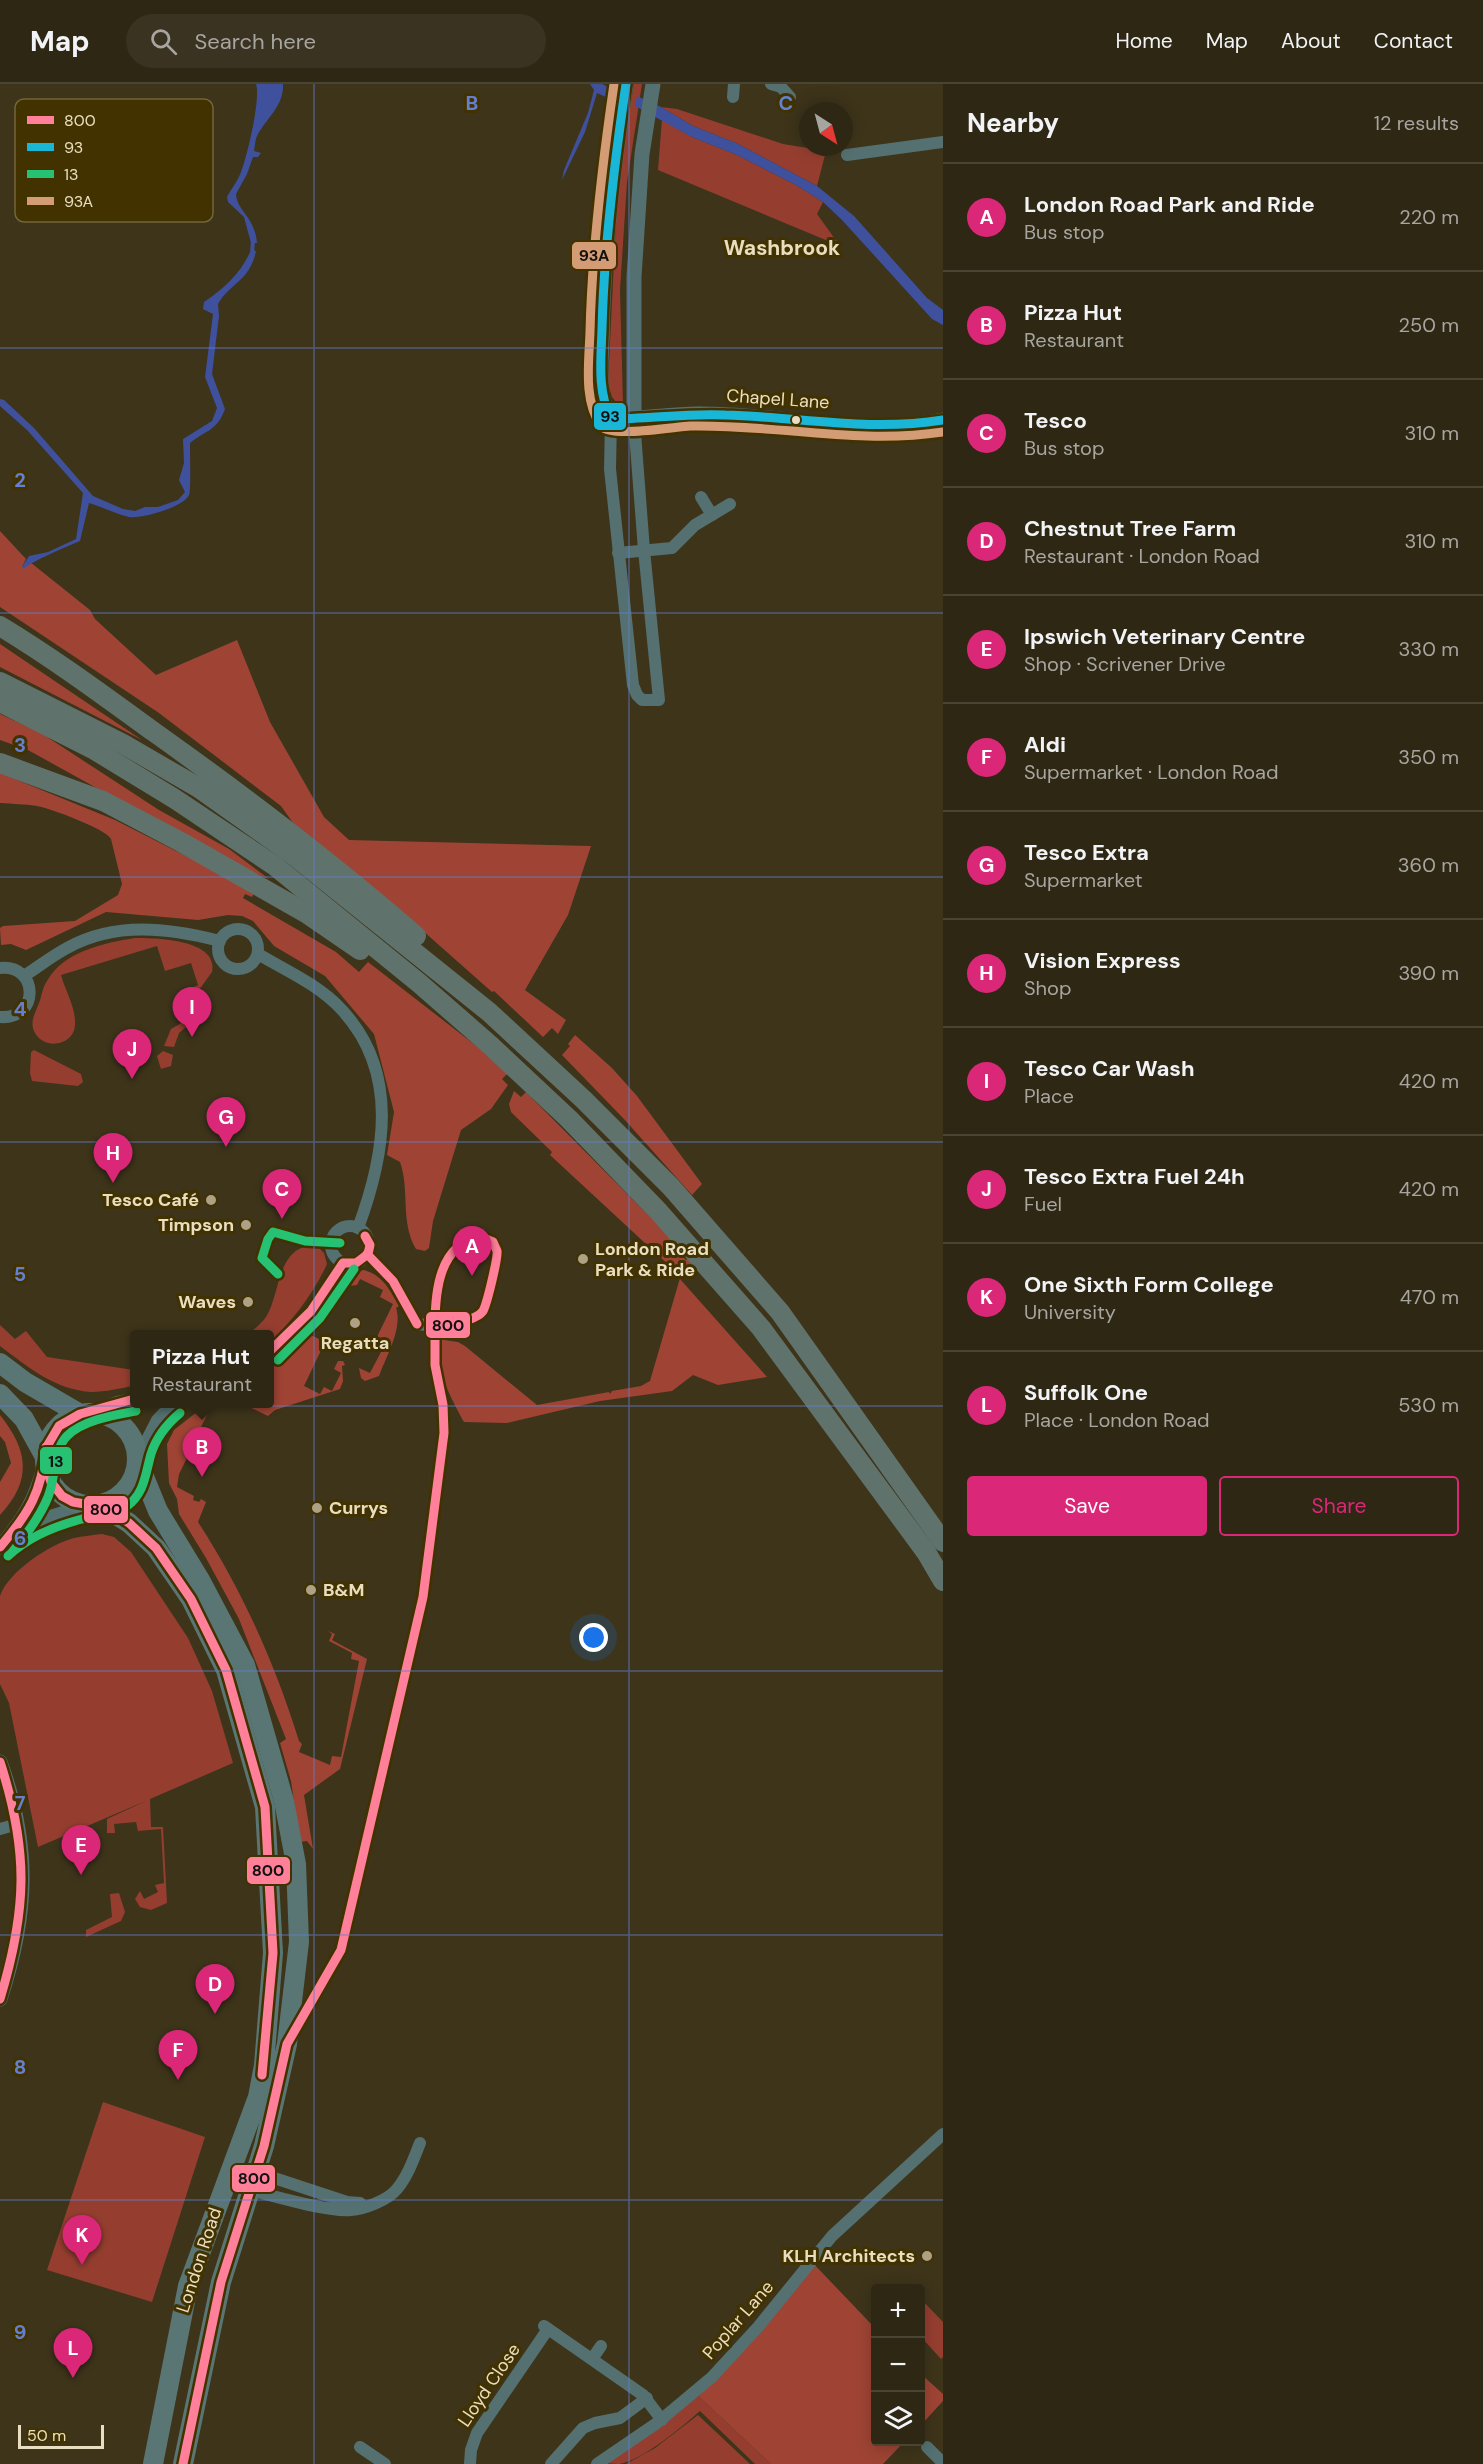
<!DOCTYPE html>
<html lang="en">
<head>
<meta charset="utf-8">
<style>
	:root { --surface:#2e2714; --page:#3a3322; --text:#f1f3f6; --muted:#a7a5a0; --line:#494434; --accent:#db2777 }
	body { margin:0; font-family:"DM Sans",sans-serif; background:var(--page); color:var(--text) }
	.controls { position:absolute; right:18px; bottom:18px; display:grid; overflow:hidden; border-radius:6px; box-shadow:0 3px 15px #0003 }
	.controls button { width:54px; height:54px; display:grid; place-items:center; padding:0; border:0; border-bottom:2px solid var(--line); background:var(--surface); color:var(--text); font:30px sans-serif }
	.compass { position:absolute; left:799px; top:18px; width:54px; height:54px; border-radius:50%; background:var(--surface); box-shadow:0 3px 15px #0003; rotate:144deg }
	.scale { position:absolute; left:18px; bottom:15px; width:86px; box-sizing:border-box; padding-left:6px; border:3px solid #eadec0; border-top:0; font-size:16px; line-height:21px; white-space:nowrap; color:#eadec0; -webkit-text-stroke:4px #413200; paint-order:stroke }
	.you { position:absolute; left:594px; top:1554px; width:21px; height:21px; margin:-15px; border:4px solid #fff; border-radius:50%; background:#1a73e8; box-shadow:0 0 0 9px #1a73e833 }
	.badge { display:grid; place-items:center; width:39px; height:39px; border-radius:50%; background:var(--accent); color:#fff; font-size:20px; font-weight:700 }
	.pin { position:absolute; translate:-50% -50px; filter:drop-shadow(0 2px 3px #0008) }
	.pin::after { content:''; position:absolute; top:32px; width:21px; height:18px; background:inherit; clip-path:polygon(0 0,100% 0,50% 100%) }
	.popup { position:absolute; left:130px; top:1246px; width:144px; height:78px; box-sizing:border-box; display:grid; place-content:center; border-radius:6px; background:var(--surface); filter:drop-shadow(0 2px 4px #0005); font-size:20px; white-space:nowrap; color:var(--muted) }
	.popup b { font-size:22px; color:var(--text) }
	.popup::after { content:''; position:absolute; left:50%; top:100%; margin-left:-12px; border:12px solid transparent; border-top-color:var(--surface) }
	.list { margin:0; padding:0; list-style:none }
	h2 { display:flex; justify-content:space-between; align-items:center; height:78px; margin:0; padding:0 24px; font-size:26px }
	h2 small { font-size:20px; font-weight:400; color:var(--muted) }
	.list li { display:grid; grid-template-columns:39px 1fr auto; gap:18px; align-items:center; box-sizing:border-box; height:108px; padding:0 24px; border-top:2px solid var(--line) }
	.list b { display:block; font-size:22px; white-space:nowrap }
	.list p { margin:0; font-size:20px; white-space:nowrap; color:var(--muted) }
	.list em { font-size:20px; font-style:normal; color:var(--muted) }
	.actions { display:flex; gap:12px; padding:18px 24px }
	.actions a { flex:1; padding:14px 0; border:2px solid var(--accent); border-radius:6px; text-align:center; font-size:21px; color:var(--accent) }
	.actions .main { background:var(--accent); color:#fff }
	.icon { flex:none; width:33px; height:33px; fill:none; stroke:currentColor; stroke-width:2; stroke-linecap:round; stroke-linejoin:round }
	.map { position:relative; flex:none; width:943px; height:2380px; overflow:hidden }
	header { display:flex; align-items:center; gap:36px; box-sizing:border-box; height:84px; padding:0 30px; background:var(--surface); border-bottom:2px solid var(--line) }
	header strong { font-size:28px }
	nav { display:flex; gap:33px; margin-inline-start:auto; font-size:21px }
	.search { width:420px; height:54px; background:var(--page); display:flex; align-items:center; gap:15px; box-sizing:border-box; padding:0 21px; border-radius:33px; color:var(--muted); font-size:22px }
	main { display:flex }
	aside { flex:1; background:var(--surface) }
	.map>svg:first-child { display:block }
	.green { fill:#953e30 }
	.forest { fill:#9f4434 }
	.water { fill:#3f519d }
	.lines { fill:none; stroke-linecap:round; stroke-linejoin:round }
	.stream { stroke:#3f519d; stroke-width:4 }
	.minor { stroke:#547070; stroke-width:12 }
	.tertiary { stroke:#547070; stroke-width:15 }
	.primary { stroke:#597674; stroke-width:20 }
	.trunk { stroke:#60726c; stroke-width:20 }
	.bus-1-casing { stroke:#413200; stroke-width:14 }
	.bus-2-casing { stroke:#413200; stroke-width:14 }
	.bus-3-casing { stroke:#413200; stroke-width:14 }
	.bus-4-casing { stroke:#413200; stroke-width:14 }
	.bus-1 { stroke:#ff8098; stroke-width:9 }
	.bus-2 { stroke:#1ab6d8; stroke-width:9 }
	.bus-3 { stroke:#26c172; stroke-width:9 }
	.bus-4 { stroke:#d39c74; stroke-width:9 }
	.grid { fill:none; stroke:#6580d0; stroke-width:1.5; stroke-opacity:0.55 }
	.bus-dot { fill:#eadec0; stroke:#413200; stroke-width:2 }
	.poi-dot { fill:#ada286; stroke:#413200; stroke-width:2 }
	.labels { text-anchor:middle; stroke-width:6; stroke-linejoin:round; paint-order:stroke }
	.street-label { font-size:18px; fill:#eadec0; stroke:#413200 }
	.poi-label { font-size:18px; font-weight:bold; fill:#eadec0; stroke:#413200; text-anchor:end }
	.quarter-label { font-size:21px; font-weight:bold; fill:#eadec0; stroke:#413200 }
	.key { fill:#413200; stroke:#74663a; stroke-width:1.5 }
	.key-label { font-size:16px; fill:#eadec0 }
	.grid-label { font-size:20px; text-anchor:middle; font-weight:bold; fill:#6580d0; stroke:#413200; stroke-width:6; stroke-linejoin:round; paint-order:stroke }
	.line-badge { stroke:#413200; stroke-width:2 }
	.pale-badge-label { font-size:16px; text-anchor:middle; font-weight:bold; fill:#111 }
</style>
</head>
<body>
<header>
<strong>Map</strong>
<div class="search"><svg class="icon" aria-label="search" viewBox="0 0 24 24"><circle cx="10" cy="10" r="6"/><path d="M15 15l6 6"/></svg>Search here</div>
<nav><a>Home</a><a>Map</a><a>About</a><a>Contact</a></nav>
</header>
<main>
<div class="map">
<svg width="943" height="2380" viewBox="0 0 943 2380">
	<rect width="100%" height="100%" fill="#3d341a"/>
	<g class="green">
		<polygon points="634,0 642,0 627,98 620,206 623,320 620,323 612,313 608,300 618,94"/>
		<polygon points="661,23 677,25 783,60 826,67 817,102 736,59 693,42"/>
		<polygon points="662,35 692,53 737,71 796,101 823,118 817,130 840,162 658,86"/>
		<path d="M135,854C155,854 219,855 212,888L191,917H183L182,909L198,901L191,879L165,887L157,862L61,891C65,906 76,924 75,940C75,961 45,967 35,949C29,938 35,930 39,919C42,912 42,904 47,897C64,867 104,859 135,854Z"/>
		<polygon points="183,938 186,943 179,949 174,963 164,962 171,945"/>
		<polygon points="34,966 81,990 83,998 78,1002 32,997 30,989 31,968"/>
		<polygon points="163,967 173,971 171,982 161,985 157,972"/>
		<path d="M309,1162L318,1163L324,1169L327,1180C313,1211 293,1235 270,1259V1250H249C254,1245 262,1239 266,1233C280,1211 277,1166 309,1162Z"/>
		<path d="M0,1241L15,1255L26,1247L47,1273L134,1286V1302C121,1304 105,1308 92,1308C55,1306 28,1283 0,1262Z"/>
		<path d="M102,1450L114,1453L131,1468L188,1554L212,1607L233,1679L150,1715L151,1743H163L167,1819L151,1826L140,1823L135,1815L140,1807L144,1815L158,1808L155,1801L164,1799L161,1745L138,1747L136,1738L114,1740L115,1749H107V1735L148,1716L38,1763L9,1619L0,1600V1512C8,1488 50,1460 74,1454C83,1452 93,1451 102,1450Z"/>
		<polygon points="119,1809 125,1828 121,1837 86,1853 86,1846 112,1833 110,1810"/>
		<polygon points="103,2018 205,2053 152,2218 47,2186"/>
		<polygon points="922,2216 943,2238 943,2273 941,2275 921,2253 920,2218"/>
		<path d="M695,2309L771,2380H755L700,2327C683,2342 642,2377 619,2380C613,2380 606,2379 600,2378Z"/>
		<polygon points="698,2331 750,2380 626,2380 655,2364"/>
	</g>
	<g class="forest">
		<polygon points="0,447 26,475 22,483 30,478 90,526 95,535 156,591 237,556 270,638 324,733 349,756 591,762 568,831 525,906 566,936 558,950 552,944 543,953 494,907 492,908 387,815 293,739 281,722 159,629 0,523"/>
		<polygon points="0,560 142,656 0,583"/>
		<polygon points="0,630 41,649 159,726 229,765 269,795 239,783 28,666 0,656"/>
		<path d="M0,689L115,736L255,807L252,813L245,810L243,814L336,868L359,888L368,878L488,971L508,989L502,995L508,1001L491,1025L461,1046L433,1137L429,1164L425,1167L416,1165C400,1138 410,1106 400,1078L387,1071L394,1028L374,950L325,892L274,862L253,837L242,832L228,831L198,836L106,828L26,866L11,860L1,861L0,844L3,842L75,837L118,811L122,800L111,755C106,745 52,725 37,722C25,720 12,720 0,719Z"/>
		<polygon points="575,951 612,984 637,1012 702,1100 692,1111 624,1035 562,971 570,962 568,960"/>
		<path d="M514,1007L521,1013L526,1008L676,1159L685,1171L683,1173L686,1176L688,1174L694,1182L680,1195L767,1293L718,1301L693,1291L672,1307L600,1317L507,1339L464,1338C451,1314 434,1283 437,1255L458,1258L465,1262L537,1321L609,1308L610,1310L612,1307L641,1302L650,1297L680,1194L673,1185L550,1071L552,1068L511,1028L509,1020Z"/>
		<path d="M363,1186C382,1190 390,1206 399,1222L396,1224C403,1244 386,1273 379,1292L365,1297L361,1294L359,1284L370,1289L382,1266L373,1261L393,1220L380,1213L383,1206L360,1195L357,1201L340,1203L311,1251L325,1258L304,1302L320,1310L324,1303L332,1307L341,1289L334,1285L338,1277H343L345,1281L342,1282L343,1297L340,1305L275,1326L268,1332L243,1320H270V1274L290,1258L343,1197Z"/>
		<path d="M207,1320H217L209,1327L193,1359L194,1360L179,1390L177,1403L194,1412L193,1416L199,1418L201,1415L206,1418L198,1438C242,1506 275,1579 299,1657L302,1660L299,1668L330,1681L332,1672L341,1673L359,1577L351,1575L352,1569L329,1557L332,1550L328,1547L335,1550L332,1556L367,1575L340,1685L304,1711L313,1765L307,1757L300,1758L291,1697L280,1659L286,1655L239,1535L206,1474L179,1430L177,1415L169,1399L167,1360L174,1346Z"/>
		<path d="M0,1331C28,1366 33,1396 0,1431V1398L11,1379L5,1358L0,1352Z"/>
		<polygon points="810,2176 875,2244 876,2358 904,2358 883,2380 771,2380 695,2309"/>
		<polygon points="921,2290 943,2310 943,2317 921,2341"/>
	</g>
	<g class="water">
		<path d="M256,0H283C284,23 266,34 257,52C255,56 255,62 254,67L261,69L258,73H253L247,90L236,110C237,127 255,133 257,159H251L244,133L228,118L227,113C231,105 238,97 241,88C247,73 261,14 256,0Z"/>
		<polygon points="590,0 602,0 630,14 628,23 597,9 585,48 562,96 564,86 588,29 594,6"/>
		<polygon points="637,12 661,23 693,42 736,59 817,102 854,132 927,214 943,226 943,241 932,235 842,136 823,118 796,101 737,71 692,53 635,22"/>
		<path d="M251,166L256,167C250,197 231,198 218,220L219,232L212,290L225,325C217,347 206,346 190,359C190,366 191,408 189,411C184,423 141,435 129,433C116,430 102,423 89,419L80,457C71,461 27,479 24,485L22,483L29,472L48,468L76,455L83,409L27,346L0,322V315L4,316L34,344L93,412L123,425L135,427L145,423H158L178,416L185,408L179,396L184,379L183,355L212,337L217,324L205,293L213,230L203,225L204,218C225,204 241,189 251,166Z"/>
	</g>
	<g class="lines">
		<polyline class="stream" points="252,171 253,155"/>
		<g class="minor">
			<polyline points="771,0 781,3 790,13"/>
			<polyline points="733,13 734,0"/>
			<polyline points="847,71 943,58"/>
			<polyline points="611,335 610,385 633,601 637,611 642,616 659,616 644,466 634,336"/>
			<polyline points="701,413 712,431"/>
			<polyline points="618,469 672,464 695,441 730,420"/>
			<circle cx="238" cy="865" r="20"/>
			<path d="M258,870C287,887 319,901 342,926C400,989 385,1071 358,1144"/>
			<path d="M0,884C39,880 40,936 0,933"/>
			<path d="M24,892C38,883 52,872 67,864C115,837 169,844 220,857"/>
			<circle cx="350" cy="1161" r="19"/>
			<polyline points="367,1170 393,1197 417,1240 445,1243"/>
			<path d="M270,1267C298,1245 327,1211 343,1179"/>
			<polyline points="89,1329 117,1318 134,1315"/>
			<polyline points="138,1373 157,1336 172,1320"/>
			<polyline points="0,1745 18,1740"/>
			<polyline points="256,2088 347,2118 360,2119"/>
			<path d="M250,2106C273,2112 327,2128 351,2126C365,2125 388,2116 397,2105C408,2092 414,2074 420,2059"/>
			<polyline points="544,2242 643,2311 662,2336"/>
			<polyline points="592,2275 601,2262"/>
			<polyline points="360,2363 385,2380"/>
			<polyline points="927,2363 943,2379"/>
			<polyline points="470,2380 471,2366 477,2349 548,2245"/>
			<polyline points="551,2380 583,2344 595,2339 620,2334 647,2314"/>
			<polyline points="597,2380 657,2339 712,2293 758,2243 832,2152 943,2050"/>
		</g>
		<g class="tertiary">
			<path d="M626,0C613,85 603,169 602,255C601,281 597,312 611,335C640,336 668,330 697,330C777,329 865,353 943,336"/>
			<polyline points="634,336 634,193 642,70 653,0"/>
			<polyline points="13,1452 46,1435 87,1422"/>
			<path d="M0,1463C24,1436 36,1415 45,1380"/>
			<path d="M0,1678C31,1763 28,1830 0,1915"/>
		</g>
		<g class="primary">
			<polyline points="0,1279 25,1298 80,1330"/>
			<polyline points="0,1310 24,1335 45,1373"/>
			<circle cx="91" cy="1375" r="46"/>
			<polyline points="138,1378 158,1427 200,1496 245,1581 284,1717 296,1780 299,1858 287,1960 264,2062 221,2198 183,2380"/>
			<polyline points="97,1422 110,1427 129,1439 156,1464 191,1515 226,1586 265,1723 273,1869 264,1981 258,2013 188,2202 153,2380"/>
		</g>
		<g class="trunk">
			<path d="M0,542C53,574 103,611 154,648C244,712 332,779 416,852"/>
			<polyline points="0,598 123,660 199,704 292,770 489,928 583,1015 671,1103 780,1228 943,1458"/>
			<polyline points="0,618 93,665 175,715 275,782 419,899 490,961 569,1035 659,1128 761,1244 926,1468 943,1497"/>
			<polyline points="0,679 103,717 181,758 306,829 360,866"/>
		</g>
		<defs>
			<g id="bus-1">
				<path d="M481,1153L493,1158C494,1161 496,1164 497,1167C498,1174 487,1220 483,1227C477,1236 445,1243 435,1242C435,1208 439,1159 481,1153Z"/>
				<polyline points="367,1170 393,1197 417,1240"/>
				<polyline points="345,1179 356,1179 368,1170 370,1161 365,1152"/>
				<polyline points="270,1267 311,1227 343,1179"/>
				<polyline points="134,1315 80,1330 59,1342 46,1364 45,1380 51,1398 62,1412 73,1418 97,1422 110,1427 129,1439 156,1464 191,1515 226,1586 265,1723 273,1869 262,1991"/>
				<path d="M0,1463C29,1429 42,1408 46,1363"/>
				<path d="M0,1678C29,1767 27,1826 0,1915"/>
				<polyline points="183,2380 221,2198 264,2062 287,1960 341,1866 423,1513 444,1349 443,1321 435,1281 435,1242"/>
			</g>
			<path id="bus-2" d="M626,0C614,81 604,163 602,245C601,276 597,307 611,335C649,335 687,329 725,331C800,333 868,348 943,336"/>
			<g id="bus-3">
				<polyline points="278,1190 262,1174 268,1155 273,1148 305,1157 340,1159"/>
				<polyline points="278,1276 320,1234 354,1185"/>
				<path d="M13,1467C27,1450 40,1433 48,1413C56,1394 53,1366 67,1352C83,1336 115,1331 136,1327"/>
				<path d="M8,1472C28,1453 55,1442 82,1435C97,1432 113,1432 126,1423C145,1409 145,1391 151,1370C156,1354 167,1340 180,1329"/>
			</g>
			<path id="bus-4" d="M614,0C602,82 592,165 590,248C589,278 583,316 601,342C610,354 673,343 690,342C776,340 857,361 943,348"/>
		</defs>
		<use href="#bus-1" class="bus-1-casing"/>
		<use href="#bus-2" class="bus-2-casing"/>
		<use href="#bus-3" class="bus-3-casing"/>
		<use href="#bus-4" class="bus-4-casing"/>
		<use href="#bus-1" class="bus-1"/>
		<use href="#bus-2" class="bus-2"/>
		<use href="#bus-3" class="bus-3"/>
		<use href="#bus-4" class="bus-4"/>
	</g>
	<path class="grid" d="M314,0V2380M629,0V2380M0,264H943M0,529H943M0,793H943M0,1058H943M0,1322H943M0,1587H943M0,1851H943M0,2116H943"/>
	<circle class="bus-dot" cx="796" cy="336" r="5"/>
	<g class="poi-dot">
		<circle cx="211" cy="1116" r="6"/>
		<circle cx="246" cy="1141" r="6"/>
		<circle cx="583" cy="1175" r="6"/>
		<circle cx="248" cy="1218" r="6"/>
		<circle cx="355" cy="1239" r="6"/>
		<circle cx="317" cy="1424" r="6"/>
		<circle cx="311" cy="1506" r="6"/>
		<circle cx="927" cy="2172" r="6"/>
	</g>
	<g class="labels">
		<g class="street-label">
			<text transform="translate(778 315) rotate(4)" y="6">Chapel Lane</text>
			<text transform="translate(199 2176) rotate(-72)" y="6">London Road</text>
			<text transform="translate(738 2236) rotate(-49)" y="6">Poplar Lane</text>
			<text transform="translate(489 2301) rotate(-56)" y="6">Lloyd Close</text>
		</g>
		<g class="poi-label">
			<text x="199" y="1122">Tesco Café</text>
			<text x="234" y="1147">Timpson</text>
			<text x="595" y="1171" text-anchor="start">London Road<tspan x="595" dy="21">Park &amp; Ride</tspan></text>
			<text x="236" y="1224">Waves</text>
			<text x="355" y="1265" text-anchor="middle">Regatta</text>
			<text x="329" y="1430" text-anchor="start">Currys</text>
			<text x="323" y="1512" text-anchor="start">B&amp;M</text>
			<text x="915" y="2178">KLH Architects</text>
		</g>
		<g class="quarter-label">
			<text x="782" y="171">Washbrook</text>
		</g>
	</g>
	<rect x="15" y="15" width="198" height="123" rx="9" class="key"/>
	<rect x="27" y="32" width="27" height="8" fill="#ff8098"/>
	<rect x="27" y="59" width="27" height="8" fill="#1ab6d8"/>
	<rect x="27" y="86" width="27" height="8" fill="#26c172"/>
	<rect x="27" y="113" width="27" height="8" fill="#d39c74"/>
	<g class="key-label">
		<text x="64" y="42">800</text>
		<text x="64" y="69">93</text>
		<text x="64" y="96">13</text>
		<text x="64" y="123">93A</text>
	</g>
	<g class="grid-label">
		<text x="472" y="26">B</text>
		<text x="786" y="26">C</text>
		<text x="20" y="403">2</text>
		<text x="20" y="668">3</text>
		<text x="20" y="932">4</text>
		<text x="20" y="1197">5</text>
		<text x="20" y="1461">6</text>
		<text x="20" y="1726">7</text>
		<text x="20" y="1990">8</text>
		<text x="20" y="2255">9</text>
	</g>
	<g class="line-badge">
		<rect x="571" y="157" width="46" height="29" rx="6" fill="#d39c74"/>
		<rect x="593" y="318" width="34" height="29" rx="6" fill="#1ab6d8"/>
		<rect x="425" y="1227" width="46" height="28" rx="6" fill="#ff8098"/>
		<rect x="39" y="1362" width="34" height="29" rx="6" fill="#26c172"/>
		<rect x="83" y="1411" width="46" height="29" rx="6" fill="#ff8098"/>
		<rect x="246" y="1772" width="45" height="29" rx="6" fill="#ff8098"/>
		<rect x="231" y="2080" width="45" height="29" rx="6" fill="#ff8098"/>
	</g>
	<g class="pale-badge-label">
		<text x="594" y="177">93A</text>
		<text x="610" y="338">93</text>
		<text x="448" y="1247">800</text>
		<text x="56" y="1383">13</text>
		<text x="106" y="1431">800</text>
		<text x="268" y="1792">800</text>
		<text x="254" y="2100">800</text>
	</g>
</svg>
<div class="controls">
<button>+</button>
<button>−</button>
<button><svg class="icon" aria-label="layers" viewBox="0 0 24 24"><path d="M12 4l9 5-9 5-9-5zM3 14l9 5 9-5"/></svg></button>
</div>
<svg class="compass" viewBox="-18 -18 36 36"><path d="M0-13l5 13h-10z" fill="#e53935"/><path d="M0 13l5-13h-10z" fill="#a7a5a0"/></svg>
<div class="scale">50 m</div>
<div class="you"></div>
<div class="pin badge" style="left:472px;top:1192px">A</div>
<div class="pin badge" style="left:202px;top:1393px">B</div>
<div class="popup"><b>Pizza Hut</b>Restaurant</div>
<div class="pin badge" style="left:282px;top:1135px">C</div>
<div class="pin badge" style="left:215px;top:1930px">D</div>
<div class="pin badge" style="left:81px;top:1791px">E</div>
<div class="pin badge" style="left:178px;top:1996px">F</div>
<div class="pin badge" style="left:226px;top:1063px">G</div>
<div class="pin badge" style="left:113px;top:1099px">H</div>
<div class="pin badge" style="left:192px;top:953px">I</div>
<div class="pin badge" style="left:132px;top:995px">J</div>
<div class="pin badge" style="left:82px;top:2181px">K</div>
<div class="pin badge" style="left:73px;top:2294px">L</div>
</div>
<aside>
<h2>Nearby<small>12 results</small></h2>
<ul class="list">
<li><span class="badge">A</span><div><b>London Road Park and Ride</b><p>Bus stop</p></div><em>220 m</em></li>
<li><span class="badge">B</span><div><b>Pizza Hut</b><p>Restaurant</p></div><em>250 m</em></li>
<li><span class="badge">C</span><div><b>Tesco</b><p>Bus stop</p></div><em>310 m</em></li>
<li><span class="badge">D</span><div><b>Chestnut Tree Farm</b><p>Restaurant · London Road</p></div><em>310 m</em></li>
<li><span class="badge">E</span><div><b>Ipswich Veterinary Centre</b><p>Shop · Scrivener Drive</p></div><em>330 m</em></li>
<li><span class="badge">F</span><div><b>Aldi</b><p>Supermarket · London Road</p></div><em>350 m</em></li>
<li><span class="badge">G</span><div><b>Tesco Extra</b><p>Supermarket</p></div><em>360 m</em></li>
<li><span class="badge">H</span><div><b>Vision Express</b><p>Shop</p></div><em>390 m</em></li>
<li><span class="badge">I</span><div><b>Tesco Car Wash</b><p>Place</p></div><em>420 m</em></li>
<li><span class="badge">J</span><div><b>Tesco Extra Fuel 24h</b><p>Fuel</p></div><em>420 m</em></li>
<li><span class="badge">K</span><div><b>One Sixth Form College</b><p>University</p></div><em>470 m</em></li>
<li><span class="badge">L</span><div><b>Suffolk One</b><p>Place · London Road</p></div><em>530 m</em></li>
</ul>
<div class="actions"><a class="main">Save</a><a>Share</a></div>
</aside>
</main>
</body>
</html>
